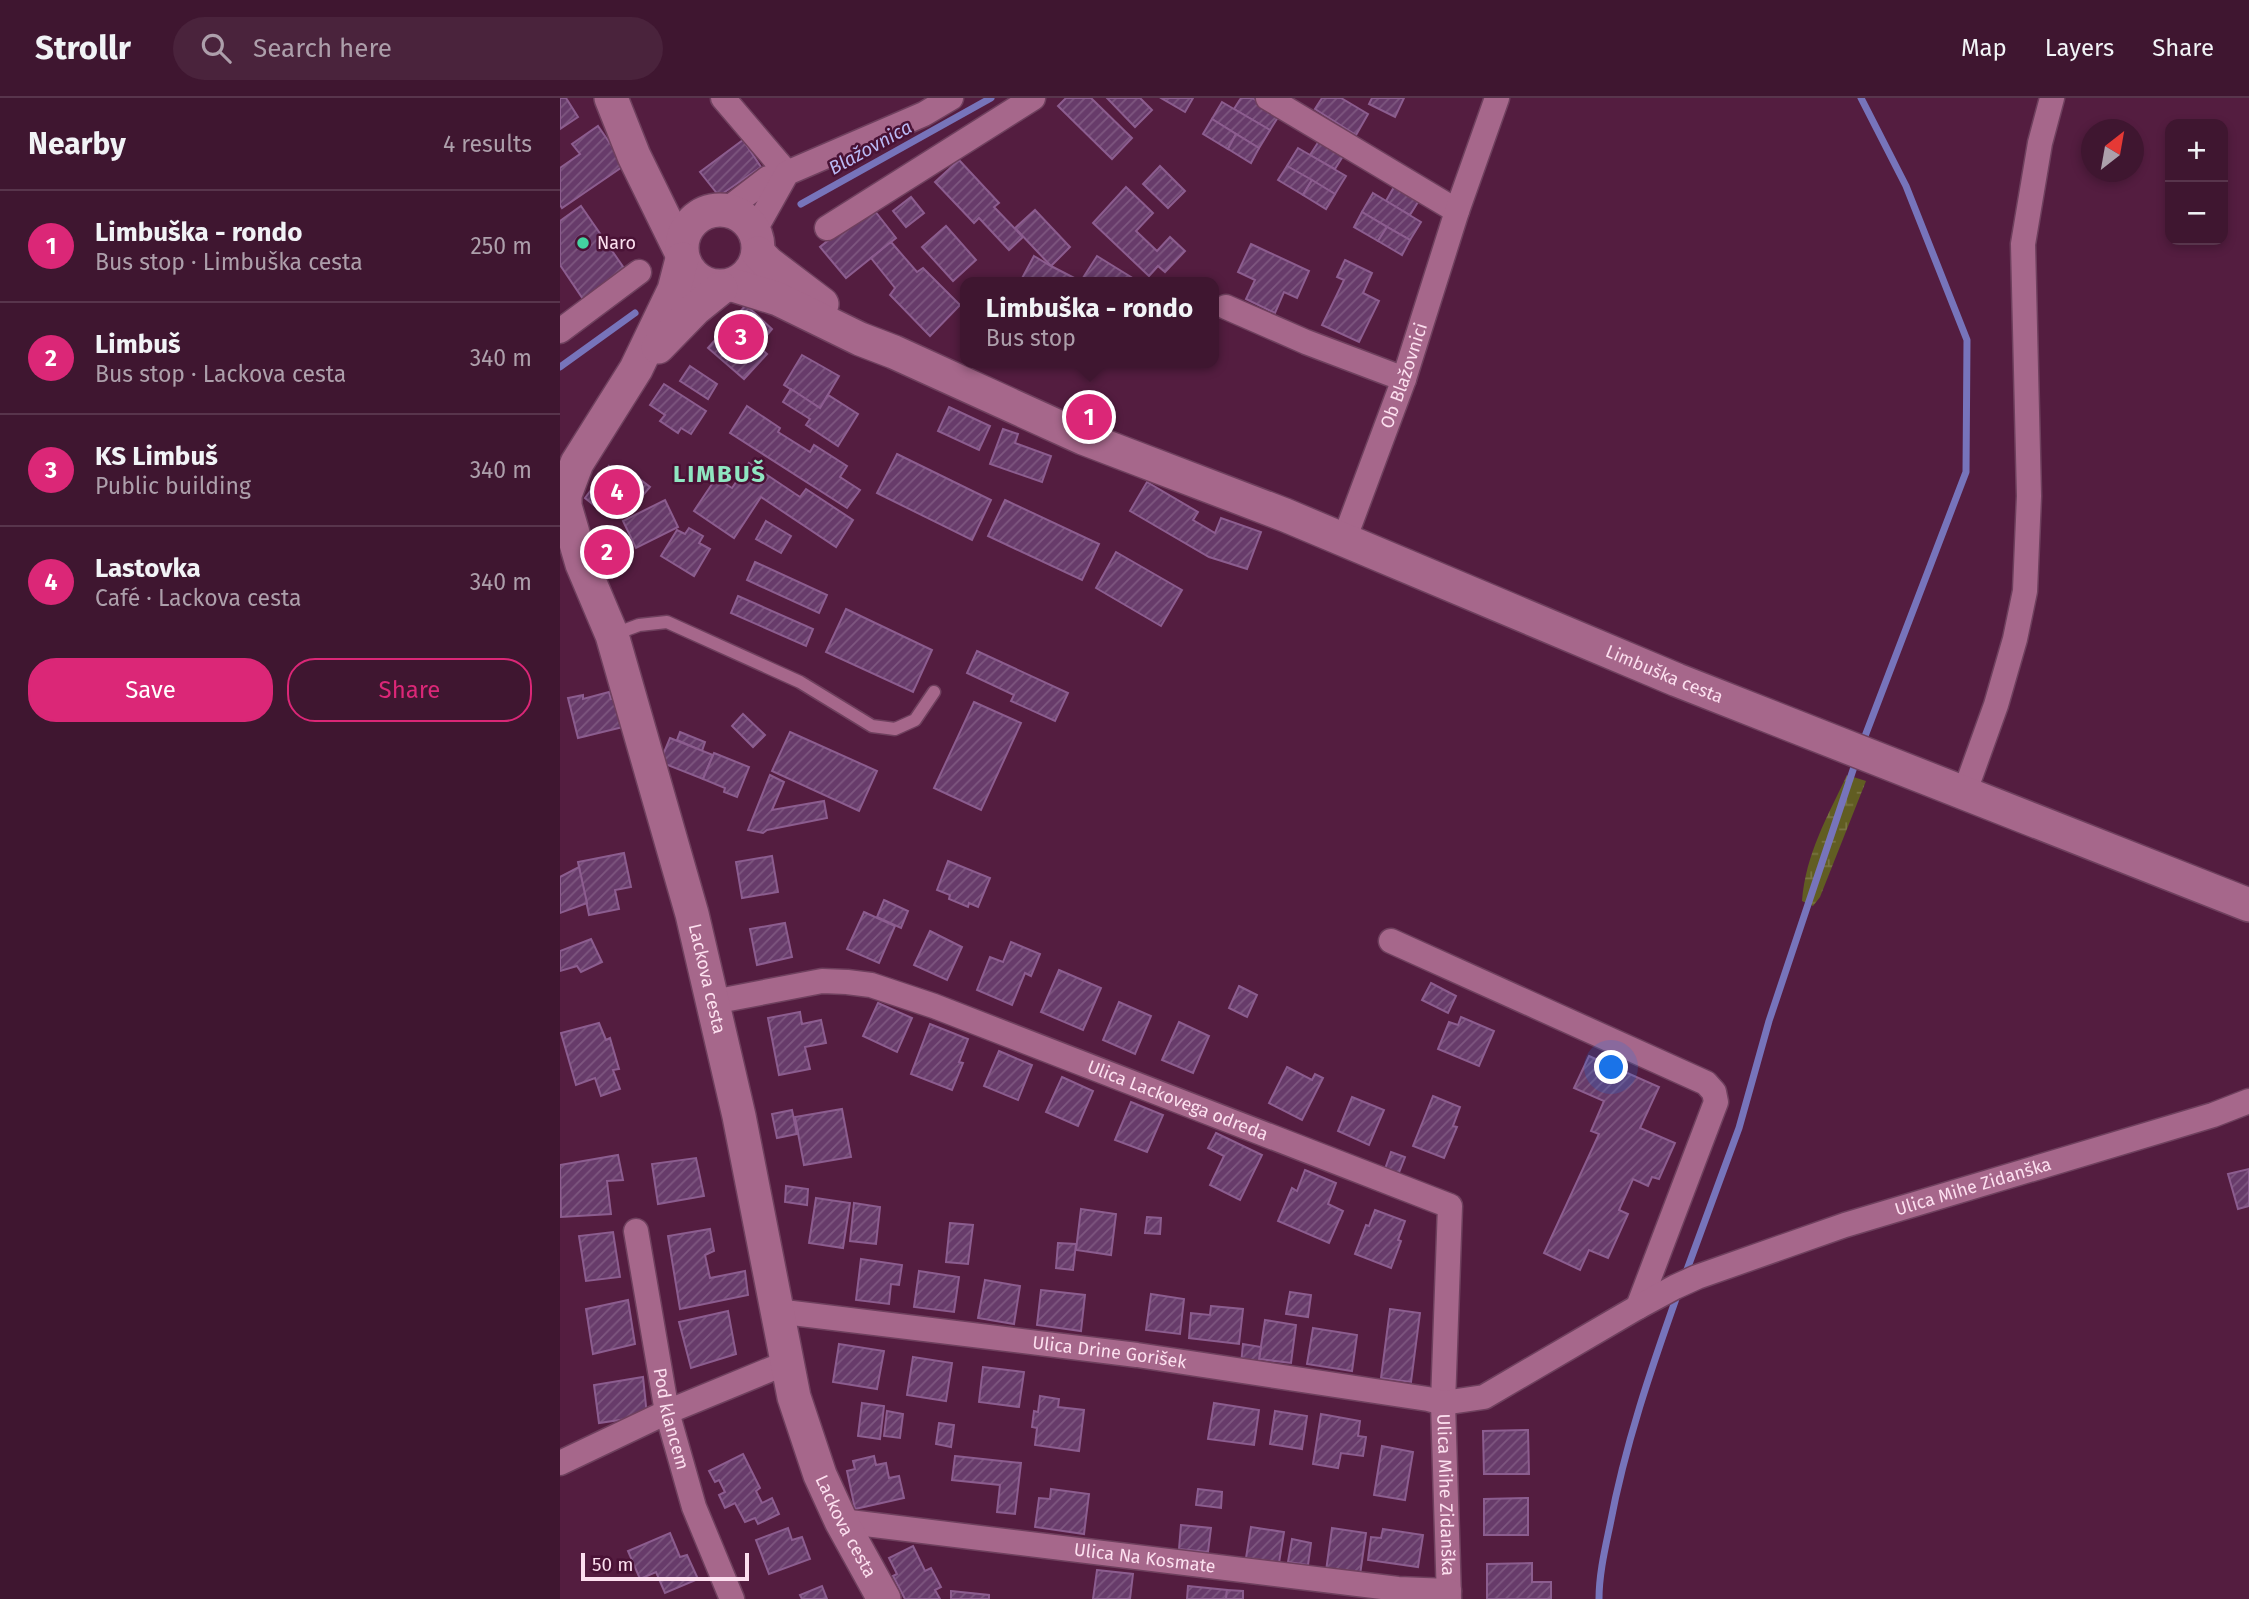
<!DOCTYPE html>
<html lang="en">
<head>
<meta charset="utf-8">
<style>
	:root { --surface:#3f1630; --page:#4a233c; --text:#f1f3f6; --muted:#ad9fab; --line:#58354c; --accent:#db2777 }
	body { margin:0; font-family:"Fira Sans",sans-serif; background:var(--page); color:var(--text) }
	.controls { position:absolute; right:21px; top:21px; display:grid; overflow:hidden; border-radius:14px; box-shadow:0 4px 10px #0003 }
	.controls button { width:63px; height:63px; display:grid; place-items:center; padding:0; border:0; border-bottom:2px solid var(--line); background:var(--surface); color:var(--text); font:35px sans-serif }
	.compass { position:absolute; left:1521px; top:21px; width:63px; height:63px; border-radius:50%; background:var(--surface); box-shadow:0 4px 10px #0003; rotate:31deg }
	.scale { position:absolute; left:21px; bottom:18px; width:168px; box-sizing:border-box; padding-left:7px; border:4px solid #fcdfef; border-top:0; font-size:19px; line-height:24px; white-space:nowrap; color:#fcdfef; -webkit-text-stroke:5px #491235; paint-order:stroke }
	.you { position:absolute; left:1052px; top:970px; width:24px; height:24px; margin:-18px; border:5px solid #fff; border-radius:50%; background:#1a73e8; box-shadow:0 0 0 10px #1a73e833 }
	.badge { display:grid; place-items:center; width:46px; height:46px; border-radius:50%; background:var(--accent); color:#fff; font-size:23px; font-weight:700 }
	.pin { position:absolute; translate:-50% -50%; border:4px solid #fff; box-shadow:0 2px 7px #0006 }
	.popup { position:absolute; left:400px; top:179px; width:259px; height:91px; box-sizing:border-box; display:grid; place-content:center; border-radius:14px; background:var(--surface); filter:drop-shadow(0 2px 5px #0005); font-size:23px; white-space:nowrap; color:var(--muted) }
	.popup b { font-size:26px; color:var(--text) }
	.popup::after { content:''; position:absolute; left:50%; top:100%; margin-left:-14px; border:14px solid transparent; border-top-color:var(--surface) }
	.list { margin:0; padding:0; list-style:none }
	h2 { display:flex; justify-content:space-between; align-items:center; height:91px; margin:0; padding:0 28px; font-size:30px }
	h2 small { font-size:23px; font-weight:400; color:var(--muted) }
	.list li { display:grid; grid-template-columns:46px 1fr auto; gap:21px; align-items:center; box-sizing:border-box; height:112px; padding:0 28px; border-top:2px solid var(--line) }
	.list b { display:block; font-size:26px; white-space:nowrap }
	.list p { margin:0; font-size:23px; white-space:nowrap; color:var(--muted) }
	.list em { font-size:23px; font-style:normal; color:var(--muted) }
	.actions { display:flex; gap:14px; padding:21px 28px }
	.actions a { flex:1; padding:16px 0; border:2px solid var(--accent); border-radius:28px; text-align:center; font-size:24px; color:var(--accent) }
	.actions .main { background:var(--accent); color:#fff }
	.icon { flex:none; width:38px; height:38px; fill:none; stroke:currentColor; stroke-width:2; stroke-linecap:round; stroke-linejoin:round }
	.map { position:relative; flex:none; width:1689px; height:1501px; overflow:hidden }
	header { display:flex; align-items:center; gap:42px; box-sizing:border-box; height:98px; padding:0 35px; background:var(--surface); border-bottom:2px solid var(--line) }
	header strong { font-size:33px }
	nav { display:flex; gap:38px; margin-inline-start:auto; font-size:24px }
	.search { width:490px; height:63px; background:var(--page); display:flex; align-items:center; gap:18px; box-sizing:border-box; padding:0 24px; border-radius:38px; color:var(--muted); font-size:26px }
	main { display:flex }
	aside { flex:1; background:var(--surface) }
	.map>svg:first-child { display:block }
	.wetland { fill:url(#wetland-marsh) }
	.lines { fill:none; stroke-linecap:round; stroke-linejoin:round }
	.stream { stroke:#7774bb; stroke-width:7 }
	.building { fill:url(#building-hatch); stroke:#8c5d8f; stroke-width:2 }
	.lane-casing { stroke:#6f405e; stroke-width:15 }
	.street-casing { stroke:#6f405e; stroke-width:27 }
	.secondary-casing { stroke:#6f405e; stroke-width:36 }
	.lane { stroke:#a6678b; stroke-width:12 }
	.street { stroke:#a6678b; stroke-width:24 }
	.secondary { stroke:#a6678b; stroke-width:33 }
	.poi-dot { fill:#43d4a0; stroke:#491235; stroke-width:2.5 }
	.labels { text-anchor:middle; stroke-width:5; stroke-linejoin:round; paint-order:stroke }
	.poi-label { font-size:18px; fill:#fcdfef; stroke:#491235; text-anchor:start }
	.street-label { font-size:18px; fill:#fcdfef; stroke:#491235 }
	.water-label { font-size:19px; font-style:italic; fill:#bab9f4; stroke:#491235 }
	.district-label { font-size:24px; font-weight:bold; letter-spacing:2px; fill:#8fe6c1; stroke:#491235 }
</style>
</head>
<body>
<header>
<strong>Strollr</strong>
<div class="search"><svg class="icon" aria-label="search" viewBox="0 0 24 24"><circle cx="10" cy="10" r="6"/><path d="M15 15l6 6"/></svg>Search here</div>
<nav><a>Map</a><a>Layers</a><a>Share</a></nav>
</header>
<main>
<aside>
<h2>Nearby<small>4 results</small></h2>
<ul class="list">
<li><span class="badge">1</span><div><b>Limbuška - rondo</b><p>Bus stop · Limbuška cesta</p></div><em>250 m</em></li>
<li><span class="badge">2</span><div><b>Limbuš</b><p>Bus stop · Lackova cesta</p></div><em>340 m</em></li>
<li><span class="badge">3</span><div><b>KS Limbuš</b><p>Public building</p></div><em>340 m</em></li>
<li><span class="badge">4</span><div><b>Lastovka</b><p>Café · Lackova cesta</p></div><em>340 m</em></li>
</ul>
<div class="actions"><a class="main">Save</a><a>Share</a></div>
</aside>
<div class="map">
<svg width="1689" height="1501" viewBox="0 0 1689 1501">
	<defs>
		<pattern id="wetland-marsh" width="20" height="14" patternUnits="userSpaceOnUse" patternTransform="scale(1.75)"><rect width="20" height="14" fill="#615d22"/><path d="M1 5h8M5 5V1M11 12h8M15 12V8" fill="none" stroke="#797442"/></pattern>
		<pattern id="building-hatch" width="6" height="6" patternUnits="userSpaceOnUse" patternTransform="scale(1.75)"><rect width="6" height="6" fill="#673b6a"/><path d="M-1 1l2-2M0 6l6-6M5 7l2-2" fill="none" stroke="#7e5780"/></pattern>
	</defs>
	<rect width="100%" height="100%" fill="#541d40"/>
	<path class="wetland" d="M1287,677L1306,683L1260,799L1253,808L1242,803C1246,755 1267,720 1287,677Z"/>
	<g class="lines">
		<g class="stream">
			<polyline points="1301,0 1346,88 1407,242 1406,374 1302,646"/>
			<polyline points="241,106 431,0"/>
			<polyline points="0,269 75,215"/>
			<polyline points="1125,1177 1179,1030 1209,923 1297,660"/>
			<path d="M1039,1501C1039,1476 1045,1451 1050,1427C1065,1347 1091,1271 1118,1195"/>
		</g>
	</g>
	<g class="building">
		<polygon points="0,0 6,0 18,19 0,31"/>
		<polygon points="506,0 531,0 572,40 552,61 498,8"/>
		<polygon points="547,0 580,0 592,12 575,29"/>
		<polygon points="601,0 633,0 625,14"/>
		<polygon points="681,0 692,0 720,16 710,32 674,11"/>
		<polygon points="762,0 781,0 808,16 796,37 755,11"/>
		<polygon points="812,0 844,0 835,19 809,6"/>
		<polygon points="662,4 710,32 699,50 652,21"/>
		<polygon points="652,21 676,36 668,51 643,36"/>
		<polygon points="38,28 65,67 2,110 0,107 0,70 20,56 12,46"/>
		<polygon points="676,36 699,50 691,65 668,51"/>
		<polygon points="183,42 201,69 159,98 140,74"/>
		<polygon points="759,43 783,58 775,71 750,57"/>
		<polygon points="738,50 786,78 775,96 727,68"/>
		<polygon points="399,62 439,105 434,109 463,139 449,152 419,120 414,125 375,84"/>
		<polygon points="600,68 625,93 608,110 583,86"/>
		<polygon points="727,68 752,82 743,97 718,82"/>
		<polygon points="752,82 775,96 766,111 743,97"/>
		<polygon points="566,89 593,115 576,133 597,153 610,139 625,153 605,174 598,168 589,178 533,125"/>
		<polygon points="834,89 858,104 850,117 826,103"/>
		<polygon points="813,95 861,124 850,142 802,114"/>
		<polygon points="351,99 364,115 346,129 333,113"/>
		<polygon points="21,108 66,173 25,204 0,167 0,123"/>
		<polygon points="311,108 336,140 286,180 260,149"/>
		<polygon points="475,112 510,149 491,168 455,130"/>
		<polygon points="802,114 827,129 818,143 794,129"/>
		<polygon points="386,128 416,162 393,183 362,149"/>
		<polygon points="827,129 850,142 842,157 818,143"/>
		<polygon points="331,144 357,174 363,170 400,207 370,238 330,197 335,190 311,160"/>
		<polygon points="691,146 749,173 737,200 724,194 715,215 686,201 695,182 678,174"/>
		<polygon points="474,158 491,168 522,184 460,184"/>
		<polygon points="537,158 579,184 530,184 523,180"/>
		<polygon points="785,162 812,175 803,195 819,203 799,244 762,227 784,182 777,179"/>
		<polygon points="186,207 212,231 198,248 207,256 184,281 148,250"/>
		<polygon points="242,257 279,278 260,310 224,287"/>
		<polygon points="130,268 157,286 148,301 120,283"/>
		<polygon points="104,286 146,313 131,336 121,330 118,335 100,323 105,317 90,307"/>
		<polygon points="231,291 260,310 268,297 298,316 278,348 246,327 250,321 223,304"/>
		<polygon points="187,308 220,330 218,334 250,354 254,347 287,368 280,379 300,392 287,410 170,335"/>
		<polygon points="389,309 430,328 419,352 378,333"/>
		<polygon points="443,331 458,336 455,345 491,358 482,384 430,366"/>
		<polygon points="337,356 431,402 412,442 317,395"/>
		<polygon points="189,365 240,399 246,391 293,422 276,449 201,399 174,440 134,413 156,380 172,390"/>
		<polygon points="49,368 68,383 73,376 90,389 67,416 45,416 25,400"/>
		<polygon points="587,384 638,414 633,422 655,435 661,420 701,434 687,471 649,459 570,413"/>
		<polygon points="105,402 118,429 76,450 63,423"/>
		<polygon points="445,402 539,446 522,482 428,438"/>
		<polygon points="206,423 231,438 221,455 196,441"/>
		<polygon points="129,430 143,438 139,445 150,451 134,478 101,458 117,432 125,436"/>
		<polygon points="556,454 622,492 601,528 536,490"/>
		<polygon points="195,464 267,497 259,515 187,482"/>
		<polygon points="178,498 253,531 246,548 171,515"/>
		<polygon points="286,511 372,552 353,594 266,554"/>
		<polygon points="417,553 508,595 495,623 451,603 454,597 407,575"/>
		<polygon points="49,594 51,601 56,600 63,629 18,640 8,600 23,597 23,601"/>
		<polygon points="414,604 461,625 421,712 374,690"/>
		<polygon points="183,616 205,637 193,649 172,628"/>
		<polygon points="120,634 145,644 142,653 117,642"/>
		<polygon points="230,634 317,673 299,713 212,673"/>
		<polygon points="110,640 153,657 143,681 100,664"/>
		<polygon points="154,655 189,669 177,699 164,694 165,690 143,681"/>
		<polygon points="210,677 224,684 212,712 264,703 267,720 207,732 203,735 188,732"/>
		<polygon points="64,755 71,789 55,792 59,811 29,817 18,764"/>
		<polygon points="212,758 218,794 182,800 176,764"/>
		<polygon points="388,763 430,780 418,809 409,805 408,809 389,801 390,797 377,792"/>
		<polygon points="19,769 27,805 0,815 0,779"/>
		<polygon points="324,802 348,813 341,830 317,819"/>
		<polygon points="304,814 335,828 319,865 287,851"/>
		<polygon points="225,825 232,859 197,867 190,831"/>
		<polygon points="370,833 402,849 387,882 354,867"/>
		<polygon points="31,841 42,864 21,874 17,868 0,873 0,853"/>
		<polygon points="451,844 480,856 471,878 465,875 452,907 417,892 430,859 443,864"/>
		<polygon points="499,872 541,890 523,932 481,914"/>
		<polygon points="871,885 896,898 888,915 862,902"/>
		<polygon points="679,888 697,897 687,919 669,910"/>
		<polygon points="559,904 591,918 575,956 543,942"/>
		<polygon points="318,905 352,920 337,954 303,938"/>
		<polygon points="240,914 242,926 261,922 266,945 245,949 250,971 219,977 208,920"/>
		<polygon points="901,919 934,933 919,968 878,951 889,924 898,927"/>
		<polygon points="619,924 649,938 633,975 602,962"/>
		<polygon points="39,925 46,942 50,940 59,971 53,972 60,991 41,998 35,980 16,987 1,935"/>
		<polygon points="370,926 408,941 399,964 403,965 392,992 351,976"/>
		<polygon points="439,953 472,967 458,1002 424,988"/>
		<polygon points="1029,958 1099,989 1080,1030 1115,1045 1099,1081 1092,1079 1088,1088 1073,1081 1059,1112 1068,1116 1048,1160 1029,1152 1020,1172 984,1155 1039,1036 1031,1033 1044,1003 1014,990"/>
		<polygon points="727,969 752,982 755,976 763,980 742,1022 709,1005"/>
		<polygon points="502,979 533,993 518,1028 486,1014"/>
		<polygon points="873,998 900,1009 893,1028 897,1029 884,1060 853,1048"/>
		<polygon points="792,999 824,1012 809,1047 778,1033"/>
		<polygon points="571,1004 603,1017 587,1054 555,1042"/>
		<polygon points="282,1011 291,1059 244,1067 235,1019"/>
		<polygon points="232,1012 237,1036 217,1040 212,1016"/>
		<polygon points="656,1035 702,1057 680,1102 650,1087 664,1058 648,1050"/>
		<polygon points="831,1054 845,1059 838,1077 825,1071"/>
		<polygon points="58,1057 63,1082 47,1083 51,1116 1,1119 0,1067"/>
		<polygon points="136,1060 144,1098 98,1106 92,1066"/>
		<polygon points="1689,1071 1689,1108 1678,1111 1668,1076"/>
		<polygon points="745,1072 776,1085 768,1106 783,1113 769,1145 718,1123 732,1090 737,1093"/>
		<polygon points="226,1088 248,1091 247,1107 225,1104"/>
		<polygon points="256,1100 290,1105 283,1150 249,1145"/>
		<polygon points="294,1105 320,1109 316,1146 290,1143"/>
		<polygon points="521,1111 556,1116 551,1157 516,1152"/>
		<polygon points="815,1112 845,1123 838,1142 841,1143 831,1170 795,1156 806,1127 809,1128"/>
		<polygon points="587,1119 601,1120 600,1136 585,1135"/>
		<polygon points="390,1125 413,1127 408,1166 386,1164"/>
		<polygon points="150,1131 154,1153 145,1157 150,1180 185,1173 188,1197 120,1211 108,1138"/>
		<polygon points="53,1134 60,1179 26,1183 19,1138"/>
		<polygon points="498,1145 516,1146 513,1172 496,1170"/>
		<polygon points="301,1161 342,1167 339,1187 331,1186 329,1206 296,1202"/>
		<polygon points="359,1173 399,1179 394,1214 354,1209"/>
		<polygon points="425,1182 460,1188 454,1226 418,1220"/>
		<polygon points="481,1192 525,1197 521,1233 477,1227"/>
		<polygon points="730,1194 751,1197 748,1219 726,1216"/>
		<polygon points="591,1196 624,1201 620,1236 586,1232"/>
		<polygon points="68,1202 75,1246 33,1256 26,1211"/>
		<polygon points="651,1208 683,1211 679,1246 629,1240 631,1215 650,1217"/>
		<polygon points="830,1211 860,1215 851,1284 821,1280"/>
		<polygon points="168,1213 176,1256 131,1270 119,1224"/>
		<polygon points="705,1222 736,1227 731,1265 699,1261"/>
		<polygon points="753,1230 797,1237 792,1273 747,1266"/>
		<polygon points="279,1246 324,1253 317,1291 273,1284"/>
		<polygon points="683,1246 701,1249 698,1268 681,1266"/>
		<polygon points="353,1259 392,1265 386,1303 347,1297"/>
		<polygon points="423,1269 464,1274 459,1309 419,1304"/>
		<polygon points="83,1279 87,1318 39,1325 34,1287"/>
		<polygon points="480,1298 499,1301 498,1309 524,1312 519,1353 475,1347 477,1330 472,1329 474,1313 478,1314"/>
		<polygon points="302,1305 324,1308 320,1341 298,1338"/>
		<polygon points="654,1305 699,1312 694,1347 648,1341"/>
		<polygon points="327,1313 343,1316 340,1340 324,1338"/>
		<polygon points="715,1313 747,1318 742,1351 710,1346"/>
		<polygon points="761,1316 800,1323 798,1338 806,1339 803,1358 781,1355 778,1370 753,1366"/>
		<polygon points="379,1325 394,1327 391,1349 376,1346"/>
		<polygon points="968,1332 969,1376 924,1376 923,1333"/>
		<polygon points="822,1348 853,1354 845,1402 814,1397"/>
		<polygon points="183,1356 200,1390 196,1393 202,1405 212,1400 219,1416 198,1426 195,1420 185,1424 175,1405 165,1410 159,1397 165,1394 159,1382 155,1384 149,1373"/>
		<polygon points="314,1358 316,1367 326,1365 329,1380 339,1378 344,1400 295,1411 287,1373 295,1371 293,1363"/>
		<polygon points="395,1358 461,1365 455,1416 437,1414 440,1387 392,1382"/>
		<polygon points="491,1391 529,1396 524,1436 475,1429 479,1400 490,1401"/>
		<polygon points="638,1391 662,1394 661,1410 636,1407"/>
		<polygon points="968,1400 968,1437 924,1437 924,1401"/>
		<polygon points="621,1427 651,1430 648,1454 619,1451"/>
		<polygon points="691,1429 724,1434 719,1465 686,1460"/>
		<polygon points="228,1430 232,1442 242,1439 250,1461 209,1476 196,1442"/>
		<polygon points="772,1430 806,1435 800,1477 766,1473"/>
		<polygon points="823,1431 863,1437 858,1469 808,1462 811,1439 821,1440"/>
		<polygon points="110,1435 120,1459 127,1457 138,1481 105,1495 96,1474 80,1481 68,1453"/>
		<polygon points="732,1441 751,1445 748,1467 728,1464"/>
		<polygon points="353,1448 365,1473 371,1470 381,1489 375,1492 380,1501 345,1501 333,1478 337,1476 329,1460"/>
		<polygon points="972,1465 972,1484 991,1484 991,1501 927,1501 927,1466"/>
		<polygon points="537,1472 573,1476 570,1501 533,1501"/>
		<polygon points="262,1488 267,1501 242,1501 240,1497"/>
		<polygon points="628,1488 667,1492 666,1501 627,1501"/>
		<polygon points="667,1492 683,1493 683,1501 666,1501"/>
		<polygon points="391,1493 429,1497 429,1501 391,1501"/>
	</g>
	<g class="lines">
		<defs>
			<polyline id="lane" points="52,537 79,527 107,524 240,584 312,628 335,631 355,622 374,594"/>
			<g id="street">
				<polyline points="163,0 227,75 208,80 165,113"/>
				<polyline points="708,0 897,113"/>
				<polyline points="267,130 473,0"/>
				<polyline points="195,132 227,75 364,16 391,0"/>
				<polyline points="666,209 746,244 844,281"/>
				<polyline points="0,233 79,174"/>
				<path id="s1" d="M784,442L844,281L897,113L937,0"/>
				<polyline points="1404,696 1436,607 1455,541 1465,493 1469,398 1463,146 1480,45 1492,0"/>
				<polyline points="831,843 1146,985 1154,994 1156,1004 1078,1209"/>
				<path id="s2" d="M153,904L262,883L287,884L311,887L374,908L890,1108L883,1305L889,1501"/>
				<path id="s3" d="M76,1133L107,1314L134,1409L172,1501"/>
				<path id="s4" d="M216,1213L577,1257L868,1301L883,1305L924,1299L1078,1209L1115,1189L1137,1179L1285,1127L1653,1017L1689,1003"/>
				<polyline points="0,1365 107,1314 226,1265"/>
				<path id="s5" d="M281,1423L838,1491L889,1493"/>
			</g>
			<g id="secondary">
				<polyline points="51,0 74,58 120,152"/>
				<circle cx="160" cy="150" r="38"/>
				<polyline points="198,155 208,165 262,206"/>
				<path id="s6" d="M122,161L114,192L76,271L17,365L5,397V408L22,466L52,537L132,816L179,1018L234,1299L260,1377L281,1423L324,1501"/>
				<path id="s7" d="M173,187L218,201L300,241L334,254L523,340L725,417L1117,582L1689,807"/>
				<polyline points="98,249 135,211 161,190"/>
			</g>
		</defs>
		<use href="#lane" class="lane-casing"/>
		<use href="#street" class="street-casing"/>
		<use href="#secondary" class="secondary-casing"/>
		<use href="#lane" class="lane"/>
		<use href="#street" class="street"/>
		<use href="#secondary" class="secondary"/>
	</g>
	<circle class="poi-dot" cx="23" cy="145" r="7"/>
	<g class="labels">
		<g class="poi-label">
			<text x="37" y="151">Naro</text>
		</g>
		<g class="street-label">
			<text dy="6" stroke="none"><textPath href="#s1" startOffset="175">Ob Blažovnici</textPath></text>
			<text dy="6" stroke="none"><textPath href="#s7" startOffset="1010">Limbuška cesta</textPath></text>
			<text dy="6" stroke="none"><textPath href="#s6" startOffset="770">Lackova cesta</textPath></text>
			<text dy="6" stroke="none"><textPath href="#s2" startOffset="488">Ulica Lackovega odreda</textPath></text>
			<text dy="6" stroke="none"><textPath href="#s4" startOffset="1250">Ulica Mihe Zidanška</textPath></text>
			<text dy="6" stroke="none"><textPath href="#s4" startOffset="336">Ulica Drine Gorišek</textPath></text>
			<text dy="6" stroke="none"><textPath href="#s3" startOffset="191">Pod klancem</textPath></text>
			<text dy="6" stroke="none"><textPath href="#s2" startOffset="1069">Ulica Mihe Zidanška</textPath></text>
			<text dy="6" stroke="none"><textPath href="#s6" startOffset="1337">Lackova cesta</textPath></text>
			<text dy="6" stroke="none"><textPath href="#s5" startOffset="306">Ulica Na Kosmate</textPath></text>
		</g>
		<g class="water-label">
			<text transform="translate(310 49) rotate(-29)" y="7">Blažovnica</text>
		</g>
		<g class="district-label">
			<text x="160" y="384">LIMBUŠ</text>
		</g>
	</g>
</svg>
<div class="controls">
<button>+</button>
<button>−</button>
</div>
<svg class="compass" viewBox="-18 -18 36 36"><path d="M0-13l5 13h-10z" fill="#e53935"/><path d="M0 13l5-13h-10z" fill="#ad9fab"/></svg>
<div class="scale">50 m</div>
<div class="you"></div>
<div class="pin badge" style="left:529px;top:319px">1</div>
<div class="popup"><b>Limbuška - rondo</b>Bus stop</div>
<div class="pin badge" style="left:47px;top:454px">2</div>
<div class="pin badge" style="left:181px;top:239px">3</div>
<div class="pin badge" style="left:57px;top:394px">4</div>
</div>
</main>
</body>
</html>
